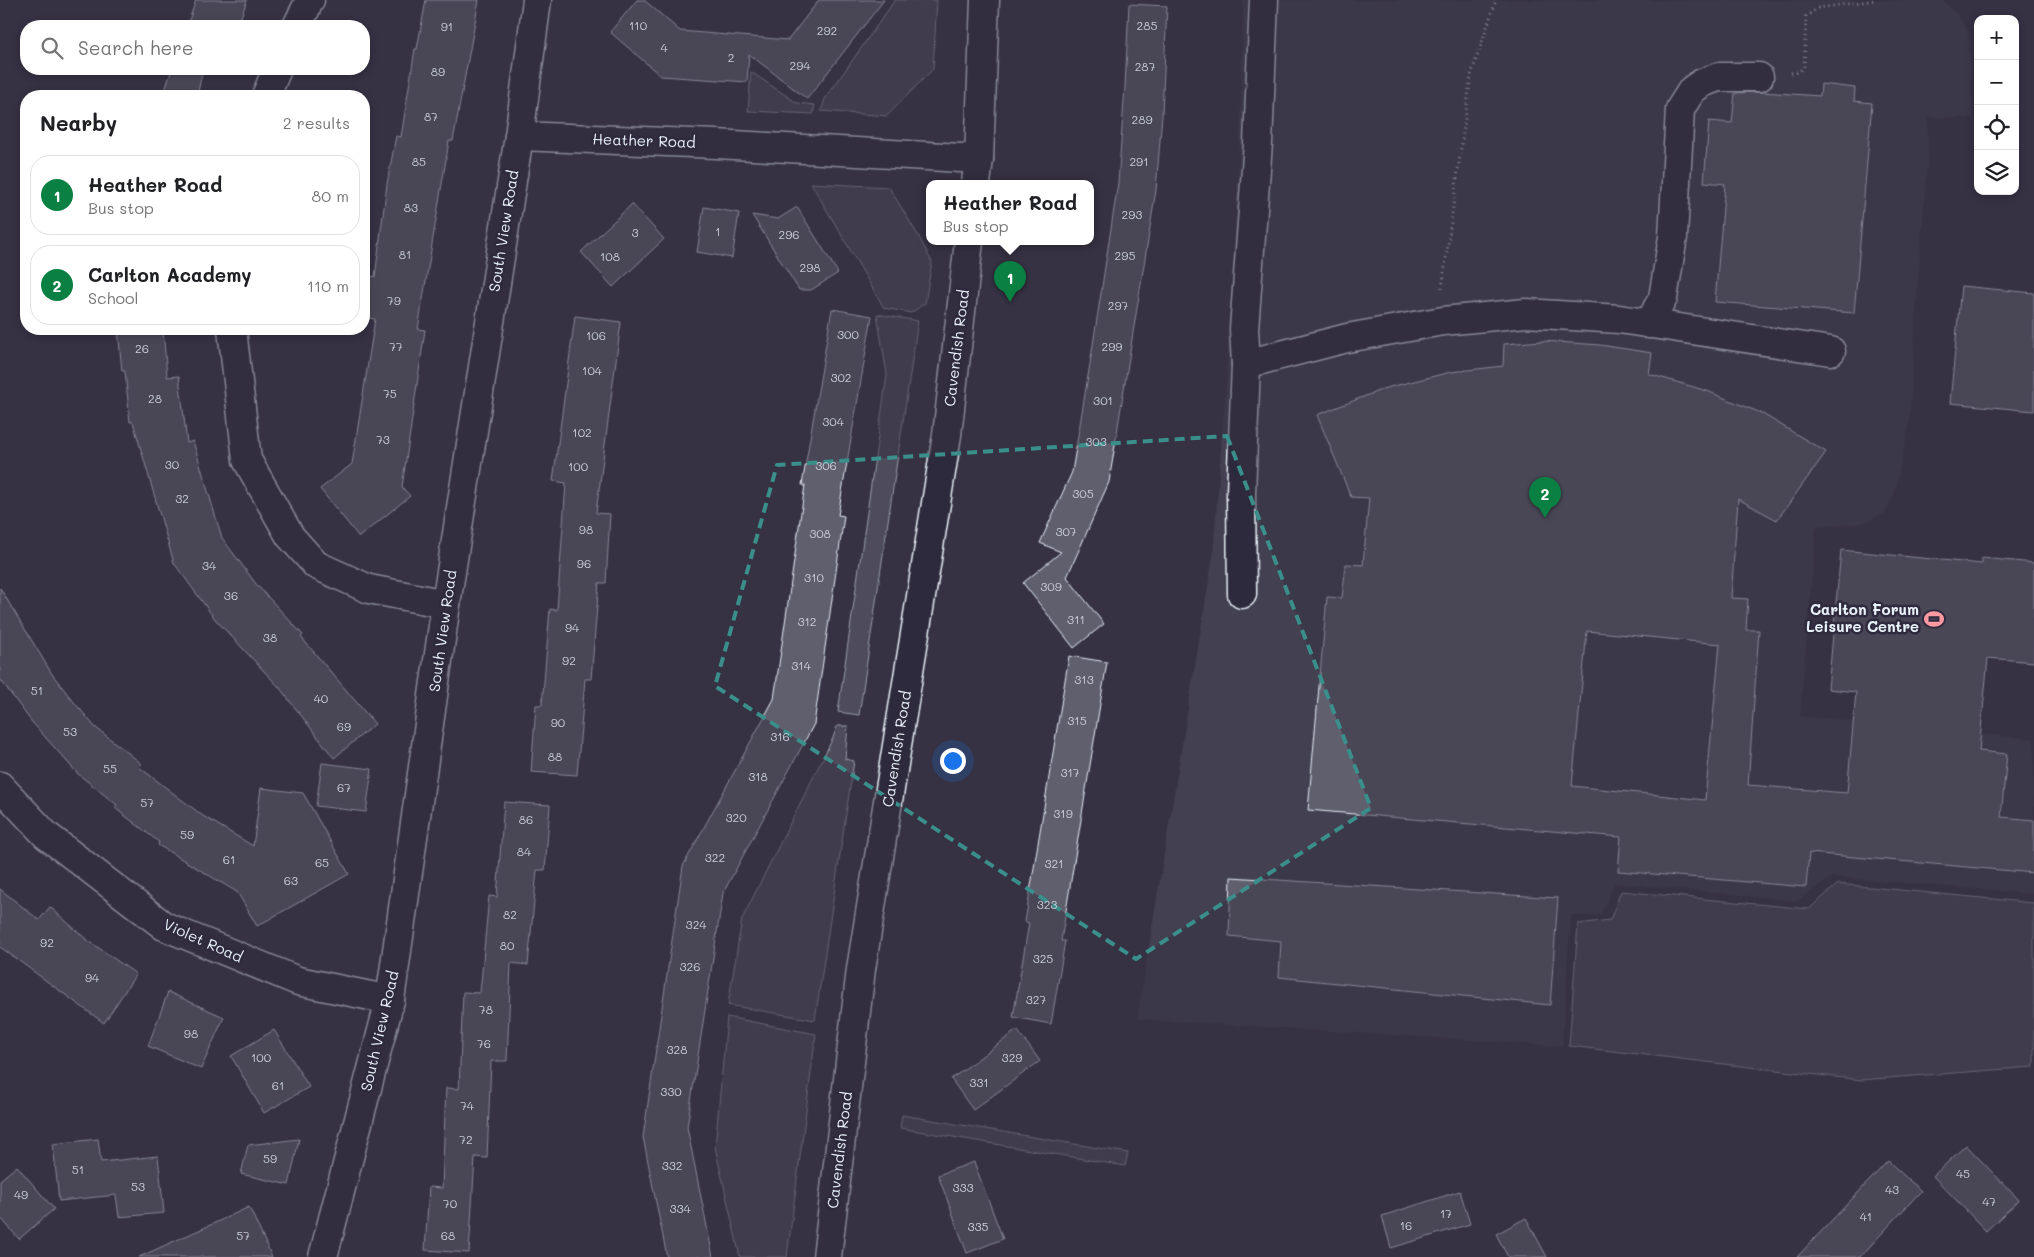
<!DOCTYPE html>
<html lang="en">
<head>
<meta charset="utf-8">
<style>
	:root { --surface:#fff; --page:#f2f2f2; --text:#202124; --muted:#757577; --line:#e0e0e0; --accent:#0b8043 }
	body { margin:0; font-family:Mali,sans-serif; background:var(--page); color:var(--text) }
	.controls { position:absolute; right:15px; top:15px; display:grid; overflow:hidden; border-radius:10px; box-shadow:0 2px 8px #0003 }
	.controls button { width:45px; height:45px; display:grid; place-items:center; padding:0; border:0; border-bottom:1px solid var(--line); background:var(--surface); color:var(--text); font:25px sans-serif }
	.you { position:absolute; left:952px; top:760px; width:18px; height:18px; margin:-12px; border:4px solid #fff; border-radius:50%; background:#1a73e8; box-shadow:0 0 0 8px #1a73e833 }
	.badge { display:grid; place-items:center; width:32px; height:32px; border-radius:50%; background:var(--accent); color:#fff; font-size:16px; font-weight:700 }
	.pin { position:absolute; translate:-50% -41px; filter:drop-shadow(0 1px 2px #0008) }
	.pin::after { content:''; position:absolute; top:26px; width:18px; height:15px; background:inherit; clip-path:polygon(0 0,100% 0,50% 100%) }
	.popup { position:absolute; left:926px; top:180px; width:168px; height:65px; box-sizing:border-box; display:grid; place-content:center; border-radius:10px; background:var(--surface); filter:drop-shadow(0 1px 4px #0005); font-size:16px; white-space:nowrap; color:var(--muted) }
	.popup b { font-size:19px; color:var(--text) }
	.popup::after { content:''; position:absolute; left:50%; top:100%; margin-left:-10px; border:10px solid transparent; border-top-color:var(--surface) }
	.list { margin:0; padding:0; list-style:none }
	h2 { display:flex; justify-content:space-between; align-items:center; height:65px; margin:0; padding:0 20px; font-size:21px }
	h2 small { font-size:16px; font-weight:400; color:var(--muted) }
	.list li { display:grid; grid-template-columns:32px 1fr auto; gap:15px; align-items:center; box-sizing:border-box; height:80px; margin:0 10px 10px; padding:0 10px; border:1px solid var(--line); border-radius:20px }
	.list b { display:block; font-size:19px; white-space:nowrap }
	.list p { margin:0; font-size:16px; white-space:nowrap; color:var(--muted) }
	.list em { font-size:16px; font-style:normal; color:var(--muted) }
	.icon { flex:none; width:28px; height:28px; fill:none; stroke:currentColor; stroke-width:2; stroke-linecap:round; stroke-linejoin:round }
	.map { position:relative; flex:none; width:2034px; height:1257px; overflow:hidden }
	.search { position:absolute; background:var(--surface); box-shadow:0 2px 8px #0003; left:20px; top:20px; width:350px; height:55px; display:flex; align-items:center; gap:12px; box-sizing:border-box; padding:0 18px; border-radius:20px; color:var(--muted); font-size:19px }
	.panel { position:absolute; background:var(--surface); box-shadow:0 2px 8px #0003; left:20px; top:90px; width:350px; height:245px; border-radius:20px }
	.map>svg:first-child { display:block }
	.built { fill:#433f51 }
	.green { fill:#4d4b5c; stroke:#9a9eaa }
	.building { fill:#605e6e; stroke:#e8f1f8; fill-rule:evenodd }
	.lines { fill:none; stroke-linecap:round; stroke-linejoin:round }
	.minor-casing { stroke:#e8f1f8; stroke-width:31 }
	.path { stroke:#e8f1f8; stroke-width:3; stroke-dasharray:1 4; stroke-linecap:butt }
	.minor { stroke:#2f2a3d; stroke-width:28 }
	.marked { fill:none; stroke:#3a8f8a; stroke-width:4; stroke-dasharray:10 6; stroke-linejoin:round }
	.labels { text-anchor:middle; stroke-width:5; stroke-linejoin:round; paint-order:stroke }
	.number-label { font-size:12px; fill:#c6ccd6 }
	.street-label { font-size:15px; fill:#e8f1f8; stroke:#2f2a3d }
	.poi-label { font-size:15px; font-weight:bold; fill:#e8f1f8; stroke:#2f2a3d; text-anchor:end }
</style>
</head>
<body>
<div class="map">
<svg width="2034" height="1257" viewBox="0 0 2034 1257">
	<rect width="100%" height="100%" fill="#363244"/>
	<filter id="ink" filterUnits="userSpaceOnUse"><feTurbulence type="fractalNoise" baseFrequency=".02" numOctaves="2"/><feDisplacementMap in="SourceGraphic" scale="10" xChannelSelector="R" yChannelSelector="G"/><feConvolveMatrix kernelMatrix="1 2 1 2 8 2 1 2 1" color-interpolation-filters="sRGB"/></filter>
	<g filter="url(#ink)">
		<polygon class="built" points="1243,0 1942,0 1958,16 1969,33 1973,118 1928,117 1928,155 1918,283 1909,427 1894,496 1885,513 1863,523 1816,527 1800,716 2034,739 2034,894 1832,877 1798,901 1615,883 1600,916 1571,915 1562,1046 1137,1019 1213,555 1226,382 1240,137"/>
		<g class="green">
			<polygon points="895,0 937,0 933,69 887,116 821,111 825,99"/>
			<polygon points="751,72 797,103 815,105 813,114 748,111"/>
			<polygon points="811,183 889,187 919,237 932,262 925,303 911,313 884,308"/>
			<polygon points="877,314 918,321 859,715 838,712 887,375"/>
			<polygon points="837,726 848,726 845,759 854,761 815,1020 728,1005 742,919 833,738"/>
			<polygon points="1838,884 2034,903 2034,1067 1861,1080 1569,1046 1578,924 1610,920 1621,891 1809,909"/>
			<polygon points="727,1017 816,1034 787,1257 740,1257 715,1147"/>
			<polygon points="902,1115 1128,1153 1125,1166 900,1128"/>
		</g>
		<g class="building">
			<polygon points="196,0 247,0 238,26 187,26"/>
			<polygon points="426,0 479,0 453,141 449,141 418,329 425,330 402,487 410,496 359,537 320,489 352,464 375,319 364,317 371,276 375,277 387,184 396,136 401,137 415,49 417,49"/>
			<polygon points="637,0 644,0 680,31 788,40 819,0 884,0 807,99 749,54 747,82 661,76 610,32"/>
			<polygon points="1129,4 1167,6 1162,115 1156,190 1109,482 1067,577 1104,624 1074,648 1023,583 1061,552 1040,543 1072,472 1090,364 1118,183 1125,87"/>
			<polygon points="172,69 203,69 197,96 163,96"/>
			<polygon points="1821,84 1855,88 1854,101 1872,103 1854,313 1715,302 1725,184 1704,182 1709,121 1732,123 1735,93 1762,92 1820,96"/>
			<polygon points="632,204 664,239 613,287 581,252"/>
			<polygon points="704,207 739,213 732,258 697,252"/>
			<polygon points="797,207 838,273 811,290 799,290 752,215 778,219"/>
			<polygon points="1961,286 2034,293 2034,411 1950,403"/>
			<polygon points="832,309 872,316 838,515 844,516 814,724 723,893 687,1127 713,1257 667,1257 643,1137 683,866 774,699 805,485 802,485"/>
			<polygon points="575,316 621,322 596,513 610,514 606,583 599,583 591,679 585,679 577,775 531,772 536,705 542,705 550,609 557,610 566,483 553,481"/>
			<polygon points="135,329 163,329 167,377 179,376 187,443 193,441 222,538 256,584 303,635 301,637 375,724 334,758 279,687 215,619 174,563 133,422 130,422 125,371 122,371 118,330"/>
			<path d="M1543,341L1600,345L1652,353L1649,374L1707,391L1761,413L1826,452L1777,520L1738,499L1731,598L1748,599L1746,630H1759L1748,785L1847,793L1856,692L1828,689L1841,550L1982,564V558L2034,563V662L1988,658L1979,751L2007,754L2001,817L2034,820V873L1809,853L1806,887L1618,871L1621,837L1308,810L1327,597L1342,598L1346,564L1363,565L1369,498L1351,497L1317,415L1386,388L1451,372L1503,366L1504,344ZM1587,631L1720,644L1705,800L1572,786Z"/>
			<polygon points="0,588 52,674 69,696 95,727 142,764 139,767 203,816 253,846 261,788 303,793 349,874 257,926 237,892 158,845 159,842 115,808 117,805 77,773 31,721 0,679"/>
			<polygon points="1069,656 1107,662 1061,941 1065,941 1051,1024 1013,1017 1029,923 1025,922"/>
			<polygon points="322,763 372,769 366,812 316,806"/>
			<polygon points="504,802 550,805 545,870 537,870 528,965 511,963 507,1061 491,1061 487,1158 475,1157 469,1253 425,1250 429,1187 442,1188 446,1088 459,1089 463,992 480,993 489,896 497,897"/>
			<polygon points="1231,877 1558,898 1550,1005 1279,977 1281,941 1229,936"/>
			<polygon points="0,889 39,920 50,907 86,939 136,974 104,1023 0,947"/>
			<polygon points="168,992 224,1017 201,1069 148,1046"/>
			<polygon points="274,1030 309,1087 264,1113 231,1056"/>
			<polygon points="1017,1030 1040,1061 973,1110 951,1079"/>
			<polygon points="98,1139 101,1162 158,1156 164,1213 119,1217 116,1195 59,1201 53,1144"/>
			<polygon points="299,1139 289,1185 241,1174 248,1145"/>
			<polygon points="1966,1145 2019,1200 1986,1231 1933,1176"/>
			<polygon points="1888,1161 1921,1191 1860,1257 1797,1257"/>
			<polygon points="974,1162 1003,1239 967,1253 938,1175"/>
			<polygon points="17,1166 54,1209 19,1239 0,1217 0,1180"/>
			<polygon points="1460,1191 1470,1224 1391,1248 1382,1216"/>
			<polygon points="249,1207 272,1257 139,1257 217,1222"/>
			<polygon points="1526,1218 1547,1257 1508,1257 1496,1234"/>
		</g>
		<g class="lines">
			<defs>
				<g id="minor">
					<polyline points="297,26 310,0"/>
					<polyline points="266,96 277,69"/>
					<polyline points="519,136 716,144 979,159"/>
					<polyline points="976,183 979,159 985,0"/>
					<polyline points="1649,324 1663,298 1673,237 1680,109 1692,90 1702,83 1718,77 1759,77"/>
					<polyline points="232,329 247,460 290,536 316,565 369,589 446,604"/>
					<polyline points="1246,364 1347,338 1443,321 1526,313 1619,319 1831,351"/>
					<polyline points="1242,594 1241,493 1246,364 1244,329 1258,143 1264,0"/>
					<polyline points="0,786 46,835 164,926 298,981 390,1000"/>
					<polyline points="323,1257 390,1000 446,604 519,136 537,0"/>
					<polyline points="827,1257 861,969 947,435 969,241"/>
				</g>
			</defs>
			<use href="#minor" class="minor-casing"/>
			<g class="path">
				<polyline points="1791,73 1798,72 1804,67 1806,16 1818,8 1876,0"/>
				<polyline points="1442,288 1471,75 1496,0"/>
			</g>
			<use href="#minor" class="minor"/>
		</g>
	</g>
	<path d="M0 0H2034V1257H0ZM1227,436L1371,808L1136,959L715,686L777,465Z" fill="#363244" fill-opacity=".55" fill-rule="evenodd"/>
	<path class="marked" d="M1227,436L1371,808L1136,959L715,686L777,465Z"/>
	<defs>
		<symbol id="stadium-bare" viewBox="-9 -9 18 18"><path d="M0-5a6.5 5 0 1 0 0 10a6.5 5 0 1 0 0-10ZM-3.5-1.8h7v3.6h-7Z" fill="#ff9aa2" stroke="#2f2a3d" stroke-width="2.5" paint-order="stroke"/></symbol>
	</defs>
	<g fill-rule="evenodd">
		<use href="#stadium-bare" x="1920" y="605" width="28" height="28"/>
	</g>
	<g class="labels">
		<g class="number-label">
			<text x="638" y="30">110</text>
			<text x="1147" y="30">285</text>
			<text x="447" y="31">91</text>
			<text x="827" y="35">292</text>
			<text x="664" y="52">4</text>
			<text x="731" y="62">2</text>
			<text x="800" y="70">294</text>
			<text x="1145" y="71">287</text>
			<text x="438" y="76">89</text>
			<text x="431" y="121">87</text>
			<text x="1142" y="124">289</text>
			<text x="419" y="166">85</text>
			<text x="1139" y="166">291</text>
			<text x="411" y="212">83</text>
			<text x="1132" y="219">293</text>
			<text x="718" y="236">1</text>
			<text x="635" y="237">3</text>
			<text x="789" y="239">296</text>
			<text x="405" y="259">81</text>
			<text x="1125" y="260">295</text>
			<text x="610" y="261">108</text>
			<text x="810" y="272">298</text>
			<text x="394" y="305">79</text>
			<text x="1118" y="310">297</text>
			<text x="848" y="339">300</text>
			<text x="596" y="340">106</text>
			<text x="396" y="351">77</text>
			<text x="1112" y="351">299</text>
			<text x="142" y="353">26</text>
			<text x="592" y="375">104</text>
			<text x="841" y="382">302</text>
			<text x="390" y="398">75</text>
			<text x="155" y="403">28</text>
			<text x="1103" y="405">301</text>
			<text x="833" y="426">304</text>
			<text x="582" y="437">102</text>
			<text x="383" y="444">73</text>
			<text x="1096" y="446">303</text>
			<text x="172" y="469">30</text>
			<text x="826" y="470">306</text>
			<text x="578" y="471">100</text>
			<text x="1083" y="498">305</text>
			<text x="182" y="503">32</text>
			<text x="586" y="534">98</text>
			<text x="1066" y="536">307</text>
			<text x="820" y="538">308</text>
			<text x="584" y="568">96</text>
			<text x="209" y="570">34</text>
			<text x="814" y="582">310</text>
			<text x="1051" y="591">309</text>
			<text x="231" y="600">36</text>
			<text x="1076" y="624">311</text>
			<text x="807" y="626">312</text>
			<text x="572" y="632">94</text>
			<text x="270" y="642">38</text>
			<text x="569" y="665">92</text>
			<text x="801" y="670">314</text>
			<text x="1084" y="684">313</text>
			<text x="37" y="695">51</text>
			<text x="321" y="703">40</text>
			<text x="1077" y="725">315</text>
			<text x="558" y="727">90</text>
			<text x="344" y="731">69</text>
			<text x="70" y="736">53</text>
			<text x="780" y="741">316</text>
			<text x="555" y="761">88</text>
			<text x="110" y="773">55</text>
			<text x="1070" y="777">317</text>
			<text x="758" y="781">318</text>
			<text x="344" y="792">67</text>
			<text x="147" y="807">57</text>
			<text x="1063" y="818">319</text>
			<text x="736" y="822">320</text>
			<text x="526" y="824">86</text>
			<text x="187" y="839">59</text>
			<text x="524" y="856">84</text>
			<text x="715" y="862">322</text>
			<text x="229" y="864">61</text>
			<text x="322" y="867">65</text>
			<text x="1054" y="868">321</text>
			<text x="291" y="885">63</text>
			<text x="1047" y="909">323</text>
			<text x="510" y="919">82</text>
			<text x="696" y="929">324</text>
			<text x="47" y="947">92</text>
			<text x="507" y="950">80</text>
			<text x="1043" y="963">325</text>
			<text x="690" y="971">326</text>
			<text x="92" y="982">94</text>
			<text x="1036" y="1004">327</text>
			<text x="486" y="1014">78</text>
			<text x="191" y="1038">98</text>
			<text x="484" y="1048">76</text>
			<text x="677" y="1054">328</text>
			<text x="261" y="1062">100</text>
			<text x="1012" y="1062">329</text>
			<text x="979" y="1087">331</text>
			<text x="278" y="1090">61</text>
			<text x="671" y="1096">330</text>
			<text x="467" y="1110">74</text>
			<text x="466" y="1144">72</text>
			<text x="270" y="1163">59</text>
			<text x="672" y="1170">332</text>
			<text x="78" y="1174">51</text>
			<text x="1963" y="1178">45</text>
			<text x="138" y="1191">53</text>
			<text x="963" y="1192">333</text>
			<text x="1892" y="1194">43</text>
			<text x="21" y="1199">49</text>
			<text x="1989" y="1206">47</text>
			<text x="450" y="1208">70</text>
			<text x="680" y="1213">334</text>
			<text x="1446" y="1218">17</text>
			<text x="1866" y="1221">41</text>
			<text x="1406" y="1230">16</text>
			<text x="978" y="1231">335</text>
			<text x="243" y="1240">57</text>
			<text x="448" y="1240">68</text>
		</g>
		<g class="street-label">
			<text transform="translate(644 141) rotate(2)" y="5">Heather Road</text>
			<text transform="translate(504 231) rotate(-81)" y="5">South View Road</text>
			<text transform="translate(957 348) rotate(-83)" y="5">Cavendish Road</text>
			<text transform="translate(443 631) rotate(-82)" y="5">South View Road</text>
			<text transform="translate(897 749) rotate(-81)" y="5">Cavendish Road</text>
			<text transform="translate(203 941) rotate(24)" y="5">Violet Road</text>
			<text transform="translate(380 1031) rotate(-77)" y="5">South View Road</text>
			<text transform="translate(840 1150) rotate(-83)" y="5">Cavendish Road</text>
		</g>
		<g class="poi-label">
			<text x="1919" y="615">Carlton Forum<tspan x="1919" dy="17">Leisure Centre</tspan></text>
		</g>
	</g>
</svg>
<div class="controls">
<button>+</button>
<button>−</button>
<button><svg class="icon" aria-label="locate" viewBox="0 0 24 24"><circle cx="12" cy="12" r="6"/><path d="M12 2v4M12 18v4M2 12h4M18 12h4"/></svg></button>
<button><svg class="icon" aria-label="layers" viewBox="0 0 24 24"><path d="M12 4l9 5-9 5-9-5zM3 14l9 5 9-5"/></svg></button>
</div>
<div class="you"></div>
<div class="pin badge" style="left:1010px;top:302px">1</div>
<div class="popup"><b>Heather Road</b>Bus stop</div>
<div class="pin badge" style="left:1545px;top:518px">2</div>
<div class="search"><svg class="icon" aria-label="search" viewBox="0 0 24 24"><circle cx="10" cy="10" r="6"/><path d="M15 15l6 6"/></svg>Search here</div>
<section class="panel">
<h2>Nearby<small>2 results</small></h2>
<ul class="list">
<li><span class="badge">1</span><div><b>Heather Road</b><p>Bus stop</p></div><em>80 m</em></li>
<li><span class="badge">2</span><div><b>Carlton Academy</b><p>School</p></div><em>110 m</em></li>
</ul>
</section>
</div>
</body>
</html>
